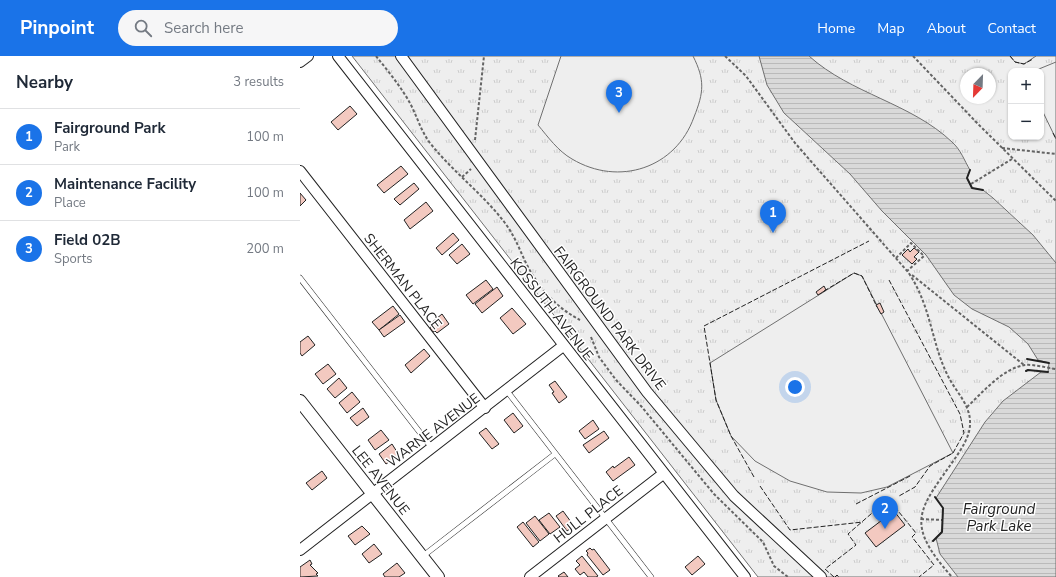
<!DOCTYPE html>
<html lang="en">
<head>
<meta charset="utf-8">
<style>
	:root { --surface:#fff; --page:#f6f6f7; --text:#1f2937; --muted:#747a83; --line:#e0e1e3; --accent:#1a73e8 }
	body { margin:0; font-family:"Nunito Sans",sans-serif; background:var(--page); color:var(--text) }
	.controls { position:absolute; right:12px; top:12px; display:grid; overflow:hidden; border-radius:8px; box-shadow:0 1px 3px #0004 }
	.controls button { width:36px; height:36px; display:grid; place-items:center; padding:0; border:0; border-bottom:1px solid var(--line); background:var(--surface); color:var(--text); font:20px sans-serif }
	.compass { position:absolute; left:660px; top:12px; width:36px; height:36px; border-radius:50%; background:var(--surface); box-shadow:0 1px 3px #0004; rotate:203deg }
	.you { position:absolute; left:495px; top:331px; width:14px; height:14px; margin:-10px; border:3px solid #fff; border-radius:50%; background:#1a73e8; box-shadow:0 0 0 6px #1a73e833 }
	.badge { display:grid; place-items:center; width:26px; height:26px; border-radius:50%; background:var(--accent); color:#fff; font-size:13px; font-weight:700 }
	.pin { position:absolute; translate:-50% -33px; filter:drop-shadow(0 1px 2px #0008) }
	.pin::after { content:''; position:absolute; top:21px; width:14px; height:12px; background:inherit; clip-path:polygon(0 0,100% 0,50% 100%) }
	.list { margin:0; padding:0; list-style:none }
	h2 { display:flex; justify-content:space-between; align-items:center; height:52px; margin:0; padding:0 16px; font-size:17px }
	h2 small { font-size:13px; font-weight:400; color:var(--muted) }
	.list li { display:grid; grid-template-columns:26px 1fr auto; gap:12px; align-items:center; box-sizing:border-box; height:56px; padding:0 16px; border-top:1px solid var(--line) }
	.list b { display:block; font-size:15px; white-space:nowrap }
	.list p { margin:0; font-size:13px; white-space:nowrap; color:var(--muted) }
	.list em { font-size:13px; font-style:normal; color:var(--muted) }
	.icon { flex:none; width:22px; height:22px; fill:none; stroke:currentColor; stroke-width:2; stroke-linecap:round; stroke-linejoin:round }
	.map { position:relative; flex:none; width:756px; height:521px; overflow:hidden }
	header { display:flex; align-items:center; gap:24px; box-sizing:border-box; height:56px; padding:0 20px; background:var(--accent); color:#fff }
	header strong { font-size:19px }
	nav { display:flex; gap:22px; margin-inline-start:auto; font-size:14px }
	.search { width:280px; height:36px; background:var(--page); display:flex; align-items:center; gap:10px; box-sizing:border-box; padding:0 14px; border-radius:22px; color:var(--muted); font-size:15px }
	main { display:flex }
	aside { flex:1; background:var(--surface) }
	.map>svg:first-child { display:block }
	.park { fill:url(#park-tufts); stroke:#6f6f6f; fill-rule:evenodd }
	.pitch { fill:#eee; stroke:#6f6f6f }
	.water { fill:url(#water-rules); stroke:#6f6f6f }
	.building { fill:#f3c9c0; stroke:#222 }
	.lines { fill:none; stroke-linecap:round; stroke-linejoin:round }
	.service-casing { stroke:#222; stroke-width:6 }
	.minor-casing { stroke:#222; stroke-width:12 }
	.tertiary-casing { stroke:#222; stroke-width:14 }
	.path { stroke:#646464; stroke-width:2; stroke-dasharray:3 2; stroke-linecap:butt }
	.service { stroke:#fff; stroke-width:5 }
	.minor { stroke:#fff; stroke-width:10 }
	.tertiary { stroke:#fff; stroke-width:12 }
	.fence { stroke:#222; stroke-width:1; stroke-dasharray:5 2; stroke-linecap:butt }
	.wall { stroke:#222; stroke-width:2 }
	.labels { text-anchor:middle; stroke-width:3; stroke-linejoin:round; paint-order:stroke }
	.street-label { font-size:14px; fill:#222; stroke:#fff }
	.water-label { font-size:15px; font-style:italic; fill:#222; stroke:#fff }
</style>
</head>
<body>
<header>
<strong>Pinpoint</strong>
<div class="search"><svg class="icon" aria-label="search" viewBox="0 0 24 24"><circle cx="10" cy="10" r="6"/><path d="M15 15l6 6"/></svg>Search here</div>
<nav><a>Home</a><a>Map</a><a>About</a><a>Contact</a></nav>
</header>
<main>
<aside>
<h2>Nearby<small>3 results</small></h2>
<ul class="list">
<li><span class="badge">1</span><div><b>Fairground Park</b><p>Park</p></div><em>100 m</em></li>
<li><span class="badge">2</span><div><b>Maintenance Facility</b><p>Place</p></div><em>100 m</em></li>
<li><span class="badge">3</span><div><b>Field 02B</b><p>Sports</p></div><em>200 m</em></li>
</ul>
</aside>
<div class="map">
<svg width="756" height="521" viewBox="0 0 756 521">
	<defs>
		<pattern id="park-tufts" width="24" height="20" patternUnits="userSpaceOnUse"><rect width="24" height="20" fill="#eee"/><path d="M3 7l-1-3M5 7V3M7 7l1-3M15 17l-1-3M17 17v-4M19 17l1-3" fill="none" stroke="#ccc"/></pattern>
		<pattern id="water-rules" width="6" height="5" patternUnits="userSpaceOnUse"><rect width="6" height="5" fill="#d9d9d9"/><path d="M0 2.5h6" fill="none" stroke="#bababa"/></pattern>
	</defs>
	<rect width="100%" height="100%" fill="#fff"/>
	<path class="park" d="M52,0H756V521H458ZM711,15H741V81H711ZM666,18H690V42H666Z"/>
	<g class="pitch">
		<path d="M261,0H393C405,24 404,36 394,61C376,112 319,131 272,103C258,95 248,81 238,69Z"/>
		<polygon points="710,0 736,0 724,8 715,6"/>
		<polygon points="756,6 756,83 741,52 741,15 734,15"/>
		<polygon points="554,217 562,220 653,397 587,431 561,437 527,436 490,425 455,405 431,380 416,344 410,307"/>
	</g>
	<path class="water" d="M459,0H509C551,38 611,47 652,86C661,94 664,104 670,114L667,122L672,132L683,134L693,142L733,179L756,207V521H658L640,498L636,482L642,475L643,452L636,442L685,366L703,345L741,316H748L749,307L738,304L728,288L709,271L672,253L654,239L626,199L582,155L550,118L484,57L467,29Z"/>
	<g class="building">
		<polygon points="50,50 57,58 38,74 31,66"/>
		<polygon points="101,110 108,118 84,137 77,129"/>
		<polygon points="114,127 119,133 100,149 94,143"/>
		<polygon points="0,137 6,144 0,150"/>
		<polygon points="126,146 133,155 110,173 104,164"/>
		<polygon points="153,177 159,184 142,199 136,192"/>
		<polygon points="162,188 170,198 157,208 149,199"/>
		<polygon points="614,192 619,196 614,201 617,203 612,208 602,199 608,193 610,196"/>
		<polygon points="186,224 193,233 173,248 166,239"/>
		<polygon points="524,230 526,234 518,239 516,236"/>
		<polygon points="197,231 203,240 182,257 175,248"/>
		<polygon points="580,247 584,256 581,258 576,249"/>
		<polygon points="93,250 99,258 79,274 72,266"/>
		<polygon points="212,252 226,268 213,278 200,262"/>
		<polygon points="142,258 149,268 137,277 135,275 133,276 130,272 131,270 130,268"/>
		<polygon points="100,259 105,266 84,281 79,274"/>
		<polygon points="8,280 15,289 2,300 0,297 0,286"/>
		<polygon points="124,293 130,300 111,317 105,309"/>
		<polygon points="28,308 36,318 23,328 15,318"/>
		<polygon points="39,322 47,332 35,342 27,333"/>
		<polygon points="255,325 267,341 259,347 252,337 254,336 249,329"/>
		<polygon points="52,336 60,346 47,357 39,347"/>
		<polygon points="63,352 69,361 57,370 50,362"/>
		<polygon points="213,357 223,370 214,377 204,364"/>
		<polygon points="293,364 299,373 285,383 279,375"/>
		<polygon points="186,372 199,388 192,393 179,377"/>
		<polygon points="81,374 89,384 75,394 68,384"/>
		<polygon points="304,375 309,382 289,397 283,389"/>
		<polygon points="92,388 99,399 86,408 79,398"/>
		<polygon points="329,401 335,409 313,425 306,416 313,410 314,412"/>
		<polygon points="22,415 27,422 12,434 6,427"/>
		<polygon points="263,455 274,470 267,475 256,460"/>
		<polygon points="594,455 605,469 576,491 565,477"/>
		<polygon points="249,457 260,471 250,478 239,464"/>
		<polygon points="235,460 249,478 240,485 226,467"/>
		<polygon points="223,466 239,486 233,491 217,471"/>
		<polygon points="62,470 70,478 55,489 48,480"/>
		<polygon points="74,488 82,498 69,507 62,498"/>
		<polygon points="290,492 292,494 294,493 310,514 303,519 287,499 288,497 286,495"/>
		<polygon points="282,500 298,520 296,521 288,521 284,516 280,519 275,513 280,509 276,505"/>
		<polygon points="398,500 405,508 392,519 385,511"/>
		<polygon points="10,504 12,508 10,509 18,517 16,518 18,520 0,521 0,511"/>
		<polygon points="97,507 105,517 99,521 85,521 83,518"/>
		<polygon points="264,516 268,521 259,521 258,520"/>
	</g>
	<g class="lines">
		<defs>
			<g id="service">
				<polyline points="0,222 132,392"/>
				<polyline points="207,335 351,521"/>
				<polyline points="123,500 255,398"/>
			</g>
			<g id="minor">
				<polyline points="38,0 445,521"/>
				<polyline points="101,0 347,336 434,440 521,521"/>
				<polyline points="0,6 8,0"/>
				<polyline points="0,115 185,352"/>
				<polyline points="0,494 263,290"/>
				<polyline points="230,521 363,418"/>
			</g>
			<polyline id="tertiary" points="0,345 138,521"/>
		</defs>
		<use href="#service" class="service-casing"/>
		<use href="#minor" class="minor-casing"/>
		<use href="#tertiary" class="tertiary-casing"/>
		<g class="path">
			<path d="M76,0C88,15 102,32 111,49C118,63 121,75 130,87C153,116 183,138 205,167C214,179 219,192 225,205C237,230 255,251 280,264"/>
			<path d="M425,0L446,20L495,87L608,216C632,251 631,288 649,322C657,337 671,350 670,368C670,380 662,392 656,401C619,454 603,466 652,521"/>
			<polyline points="613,0 678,68 756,145"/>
			<polyline points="175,84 184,0"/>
			<polyline points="702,92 756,98"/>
			<polyline points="162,121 171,113"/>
			<polyline points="671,128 712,103"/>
			<polyline points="596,202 611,187 624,200 607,215"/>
			<polyline points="612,219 724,309"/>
			<polyline points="291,281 299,301 316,324 341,350 414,438 463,486 474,510 488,521"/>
			<path d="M667,351C682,337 703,312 725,309C734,308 747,312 756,313"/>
			<polyline points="621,463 642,464"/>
		</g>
		<use href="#service" class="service"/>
		<use href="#minor" class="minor"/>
		<use href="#tertiary" class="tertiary"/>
		<g class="fence">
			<polyline points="710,0 715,6 724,8 733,3"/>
			<polyline points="753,77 756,83"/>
			<polyline points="589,224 660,358 664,377 653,397 630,410 615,431 599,440"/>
			<polyline points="524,235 554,217 562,220 577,251"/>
			<polyline points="454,421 431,380 416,344 404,270 569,185"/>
			<polyline points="460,430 490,474 563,466"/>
			<polyline points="556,448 612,419"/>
			<polyline points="534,521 525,513 556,489 548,478 579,451 590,445 616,477 612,481 634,509 619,521"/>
			<polyline points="535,521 537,519 539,521"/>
		</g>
		<g class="wall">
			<polyline points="670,114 667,122 672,132 683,134"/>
			<polyline points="727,303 749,307"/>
			<polyline points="726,315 728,314 748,316"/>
			<polyline points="633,485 642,476 643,452 635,441"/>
		</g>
	</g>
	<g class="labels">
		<g class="street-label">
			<text transform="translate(103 225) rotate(52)" y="5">SHERMAN PLACE</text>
			<text transform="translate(252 253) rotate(52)" y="5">KOSSUTH AVENUE</text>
			<text transform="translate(310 262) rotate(53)" y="5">FAIRGROUND PARK DRIVE</text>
			<text transform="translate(133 374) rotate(-37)" y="5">WARNE AVENUE</text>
			<text transform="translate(81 424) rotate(52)" y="5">LEE AVENUE</text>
			<text transform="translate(288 458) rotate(-38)" y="5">HULL PLACE</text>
		</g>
		<g class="water-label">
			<text x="699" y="458">Fairground<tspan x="699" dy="17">Park Lake</tspan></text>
		</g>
	</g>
</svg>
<div class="controls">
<button>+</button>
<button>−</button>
</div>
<svg class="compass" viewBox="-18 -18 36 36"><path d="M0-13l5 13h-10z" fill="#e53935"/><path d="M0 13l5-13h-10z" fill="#747a83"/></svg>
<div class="you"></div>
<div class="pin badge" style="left:473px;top:177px">1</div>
<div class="pin badge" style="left:585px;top:473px">2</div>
<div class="pin badge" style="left:319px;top:57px">3</div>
</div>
</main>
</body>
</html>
